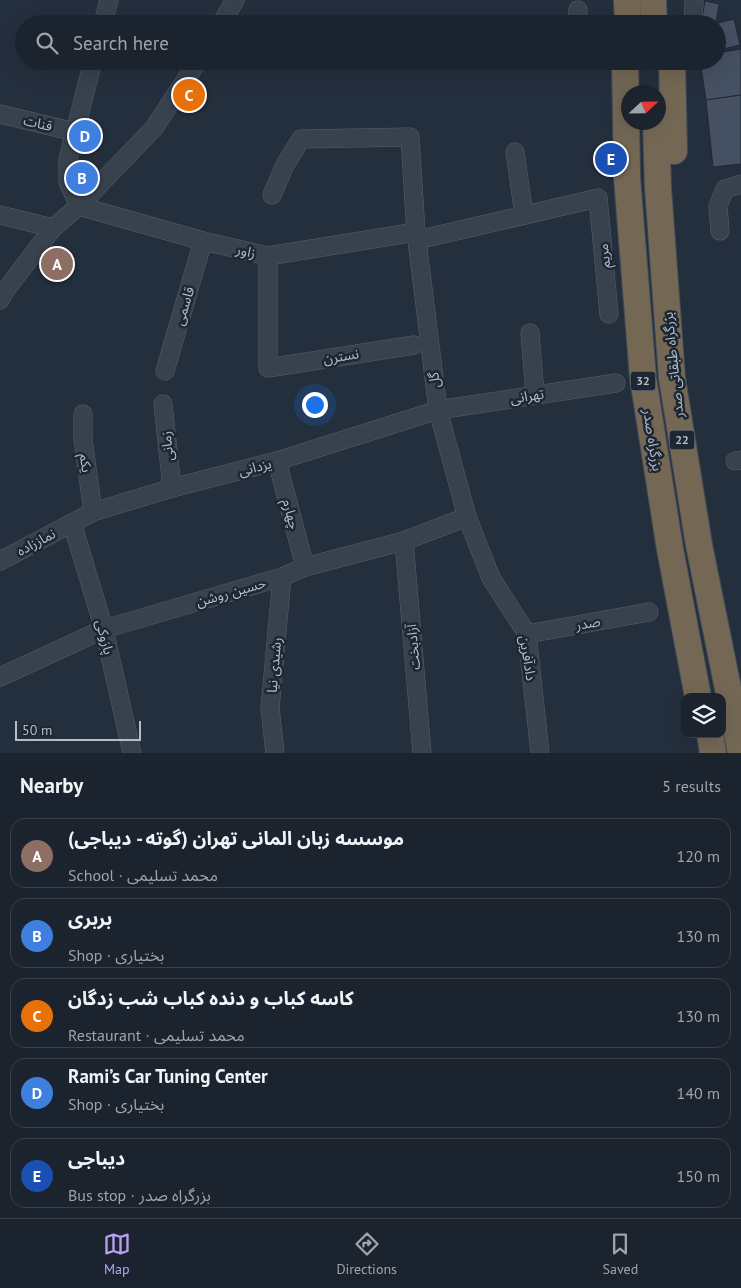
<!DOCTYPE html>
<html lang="en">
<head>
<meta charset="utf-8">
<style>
	:root { --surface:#1b232e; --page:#282f3a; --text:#f1f3f6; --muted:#a0a4aa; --line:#39404a; --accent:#bca0f2 }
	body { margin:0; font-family:"PT Sans","Noto Sans Arabic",sans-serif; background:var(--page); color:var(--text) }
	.controls { position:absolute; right:15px; bottom:15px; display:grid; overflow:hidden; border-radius:10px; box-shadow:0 5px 20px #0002 }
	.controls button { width:45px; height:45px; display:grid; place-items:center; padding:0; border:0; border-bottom:1px solid var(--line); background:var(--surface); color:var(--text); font:25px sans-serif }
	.compass { position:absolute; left:621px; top:85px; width:45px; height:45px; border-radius:50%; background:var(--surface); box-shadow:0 5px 20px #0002; rotate:68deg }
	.scale { position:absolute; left:15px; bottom:12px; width:126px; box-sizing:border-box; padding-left:5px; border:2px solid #b4bcc9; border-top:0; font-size:14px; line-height:18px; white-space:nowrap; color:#b4bcc9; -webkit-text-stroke:4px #1d2633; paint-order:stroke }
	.you { position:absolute; left:314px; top:404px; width:18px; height:18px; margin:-12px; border:4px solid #fff; border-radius:50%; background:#1a73e8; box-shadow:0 0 0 8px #1a73e833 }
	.badge { display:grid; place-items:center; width:32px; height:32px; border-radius:50%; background:var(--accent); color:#fff; font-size:16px; font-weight:700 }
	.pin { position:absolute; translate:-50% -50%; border:2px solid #fff; box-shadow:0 1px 5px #0006 }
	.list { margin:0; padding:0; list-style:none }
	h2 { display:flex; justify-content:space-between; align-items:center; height:65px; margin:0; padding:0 20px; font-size:21px }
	h2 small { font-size:16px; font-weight:400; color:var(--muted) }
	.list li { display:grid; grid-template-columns:32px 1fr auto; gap:15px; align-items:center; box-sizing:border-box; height:70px; margin:0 10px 10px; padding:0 10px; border:1px solid var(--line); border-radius:15px }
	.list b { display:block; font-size:19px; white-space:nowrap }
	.list p { margin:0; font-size:16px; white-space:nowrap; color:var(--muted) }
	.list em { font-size:16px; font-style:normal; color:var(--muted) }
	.icon { flex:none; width:28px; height:28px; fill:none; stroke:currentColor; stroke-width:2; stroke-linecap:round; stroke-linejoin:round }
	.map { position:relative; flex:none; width:741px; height:753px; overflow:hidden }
	.search { position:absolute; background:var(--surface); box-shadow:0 5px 20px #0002; left:15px; right:15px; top:15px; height:55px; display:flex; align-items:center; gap:12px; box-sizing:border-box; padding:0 18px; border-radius:28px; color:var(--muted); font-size:19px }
	.sheet { height:465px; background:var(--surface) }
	nav { display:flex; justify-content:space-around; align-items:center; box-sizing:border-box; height:70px; border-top:1px solid var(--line); background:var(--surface); font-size:14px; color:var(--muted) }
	nav a { display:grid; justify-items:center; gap:2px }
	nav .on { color:var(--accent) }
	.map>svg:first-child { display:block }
	.building { fill:#455162; stroke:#1f2835 }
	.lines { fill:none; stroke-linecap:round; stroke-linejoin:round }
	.minor-casing { stroke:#565f6c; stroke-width:19 }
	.highway-casing { stroke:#434c59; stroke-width:28 }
	.minor { stroke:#38414e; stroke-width:18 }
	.highway { stroke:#746855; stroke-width:26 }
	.labels { text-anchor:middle; stroke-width:5; stroke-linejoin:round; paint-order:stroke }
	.shield { fill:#1d2633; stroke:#878f9c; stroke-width:1 }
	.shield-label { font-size:12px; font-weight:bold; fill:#b4bcc9 }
	.street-label { font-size:14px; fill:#b4bcc9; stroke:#1d2633 }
</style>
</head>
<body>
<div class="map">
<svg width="741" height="753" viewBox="0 0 741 753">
	<rect width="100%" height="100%" fill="#242f3e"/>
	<g class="building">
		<polygon points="705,1 719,4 716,24 701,24"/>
		<polygon points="734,19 740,45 719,50 717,42 718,23"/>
		<polygon points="741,49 741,95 706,100 700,61 717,61 717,53"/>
		<polygon points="741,95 741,164 713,167 706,100"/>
	</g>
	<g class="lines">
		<defs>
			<g id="minor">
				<polyline points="693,22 694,0"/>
				<polyline points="103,24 109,0"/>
				<polyline points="221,24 235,0"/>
				<polyline points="577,24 578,10"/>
				<polyline points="0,114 75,132"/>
				<polyline points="515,152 524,215"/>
				<polyline points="272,195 285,165 301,139 410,137 416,232 438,410 467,517 491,578 527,634 540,753"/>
				<polyline points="79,206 203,241 268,256 416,232"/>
				<polyline points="79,206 68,182 68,159 93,61"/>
				<polyline points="0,215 53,228"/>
				<polyline points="720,231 718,206 725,189 741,184"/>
				<polyline points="417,240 598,198 609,314"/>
				<polyline points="268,256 268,368 414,345"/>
				<polyline points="0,300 5,291 53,228 79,206 154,128 198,61"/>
				<polyline points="530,333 535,395"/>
				<polyline points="165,371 203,241"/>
				<polyline points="163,404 172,488"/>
				<polyline points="83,414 83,439 93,512"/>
				<polyline points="277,461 305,567"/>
				<polyline points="735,461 741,460"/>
				<polyline points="72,523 104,629 132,753"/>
				<polyline points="404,541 422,753"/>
				<polyline points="0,561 93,512 172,488 277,461 438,410 616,383"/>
				<polyline points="527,634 649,612"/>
				<polyline points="0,677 104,629 282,577 305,567 404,541 467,517"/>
				<polyline points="275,753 270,708 282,577"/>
			</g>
			<g id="highway">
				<polyline points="627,0 628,24"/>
				<polyline points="653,0 654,24"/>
				<polyline points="625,61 627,177 643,378 670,549 698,697"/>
				<polyline points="672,61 674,151"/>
				<polyline points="656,122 658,188 672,378 699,545 741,753"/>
				<polyline points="710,734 713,753"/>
			</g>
		</defs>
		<use href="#minor" class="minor-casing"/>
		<use href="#highway" class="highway-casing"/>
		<use href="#minor" class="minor"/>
		<use href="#highway" class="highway"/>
	</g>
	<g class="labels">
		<g class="shield">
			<rect x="630.5" y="371.5" width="25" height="19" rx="4"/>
			<rect x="669.5" y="430.5" width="25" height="19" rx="4"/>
		</g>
		<g class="shield-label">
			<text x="643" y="385">32</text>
			<text x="682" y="444">22</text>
		</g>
		<g class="street-label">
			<text transform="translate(38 123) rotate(13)" y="5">قنات</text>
			<text transform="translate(246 251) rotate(13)" y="5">زاور</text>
			<text transform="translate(604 256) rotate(-96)" y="5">مریم</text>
			<text transform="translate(184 306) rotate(-73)" y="5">قاسمی</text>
			<text transform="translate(341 356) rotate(-9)" y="5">نسترن</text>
			<text transform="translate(673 365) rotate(-96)" y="5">بزرگراه طبقاتی صدر</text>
			<text transform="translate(434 380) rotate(-97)" y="5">گل</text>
			<text transform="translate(527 396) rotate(-9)" y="5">تهرانی</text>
			<text transform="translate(653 440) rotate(81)" y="5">بزرگراه صدر</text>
			<text transform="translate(167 446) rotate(-96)" y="5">زمانی</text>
			<text transform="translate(86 463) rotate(82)" y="5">یکم</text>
			<text transform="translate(255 467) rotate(-14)" y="5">یزدانی</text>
			<text transform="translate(291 514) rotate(75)" y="5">چهارم</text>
			<text transform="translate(36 542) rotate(-28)" y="5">نماززاده</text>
			<text transform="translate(231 592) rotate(-16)" y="5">حسین روشن</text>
			<text transform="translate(588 623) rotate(-10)" y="5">صدر</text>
			<text transform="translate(105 637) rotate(76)" y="5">پازوکی</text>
			<text transform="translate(413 647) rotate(-95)" y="5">آزادبخت</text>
			<text transform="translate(528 658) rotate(81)" y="5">دادآفرین</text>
			<text transform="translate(274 665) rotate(-85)" y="5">رشیدی نیا</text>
		</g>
	</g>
</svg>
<div class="controls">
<button><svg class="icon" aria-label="layers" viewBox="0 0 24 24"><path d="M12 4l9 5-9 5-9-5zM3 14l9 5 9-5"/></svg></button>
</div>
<svg class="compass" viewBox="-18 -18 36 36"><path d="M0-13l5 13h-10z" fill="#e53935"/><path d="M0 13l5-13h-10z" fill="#a0a4aa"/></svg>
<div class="scale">50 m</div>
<div class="you"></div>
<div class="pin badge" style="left:57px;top:264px;background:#8d6e63">A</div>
<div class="pin badge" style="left:82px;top:178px;background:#3f7fe0">B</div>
<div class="pin badge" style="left:189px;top:95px;background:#e8710a">C</div>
<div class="pin badge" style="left:85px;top:136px;background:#3f7fe0">D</div>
<div class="pin badge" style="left:611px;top:159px;background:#1a4fb4">E</div>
<div class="search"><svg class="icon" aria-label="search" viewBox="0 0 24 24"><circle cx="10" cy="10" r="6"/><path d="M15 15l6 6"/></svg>Search here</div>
</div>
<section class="sheet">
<h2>Nearby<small>5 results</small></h2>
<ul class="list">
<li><span class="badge" style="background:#8d6e63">A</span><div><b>موسسه زبان المانی تهران (گوته - دیباجی)</b><p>School · محمد تسلیمی</p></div><em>120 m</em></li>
<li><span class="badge" style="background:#3f7fe0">B</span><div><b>بربری</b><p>Shop · بختیاری</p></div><em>130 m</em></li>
<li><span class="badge" style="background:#e8710a">C</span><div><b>کاسه کباب و دنده کباب شب زدگان</b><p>Restaurant · محمد تسلیمی</p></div><em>130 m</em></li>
<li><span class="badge" style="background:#3f7fe0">D</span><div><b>Rami’s Car Tuning Center</b><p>Shop · بختیاری</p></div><em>140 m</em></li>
<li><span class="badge" style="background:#1a4fb4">E</span><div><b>دیباجی</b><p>Bus stop · بزرگراه صدر</p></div><em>150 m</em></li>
</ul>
</section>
<nav>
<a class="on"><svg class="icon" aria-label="map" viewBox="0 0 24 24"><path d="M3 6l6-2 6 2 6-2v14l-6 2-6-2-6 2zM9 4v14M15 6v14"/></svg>Map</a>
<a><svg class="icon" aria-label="directions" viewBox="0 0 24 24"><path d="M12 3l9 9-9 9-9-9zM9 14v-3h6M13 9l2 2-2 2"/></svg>Directions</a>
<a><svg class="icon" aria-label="saved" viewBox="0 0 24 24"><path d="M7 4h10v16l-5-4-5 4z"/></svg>Saved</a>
</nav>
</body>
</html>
